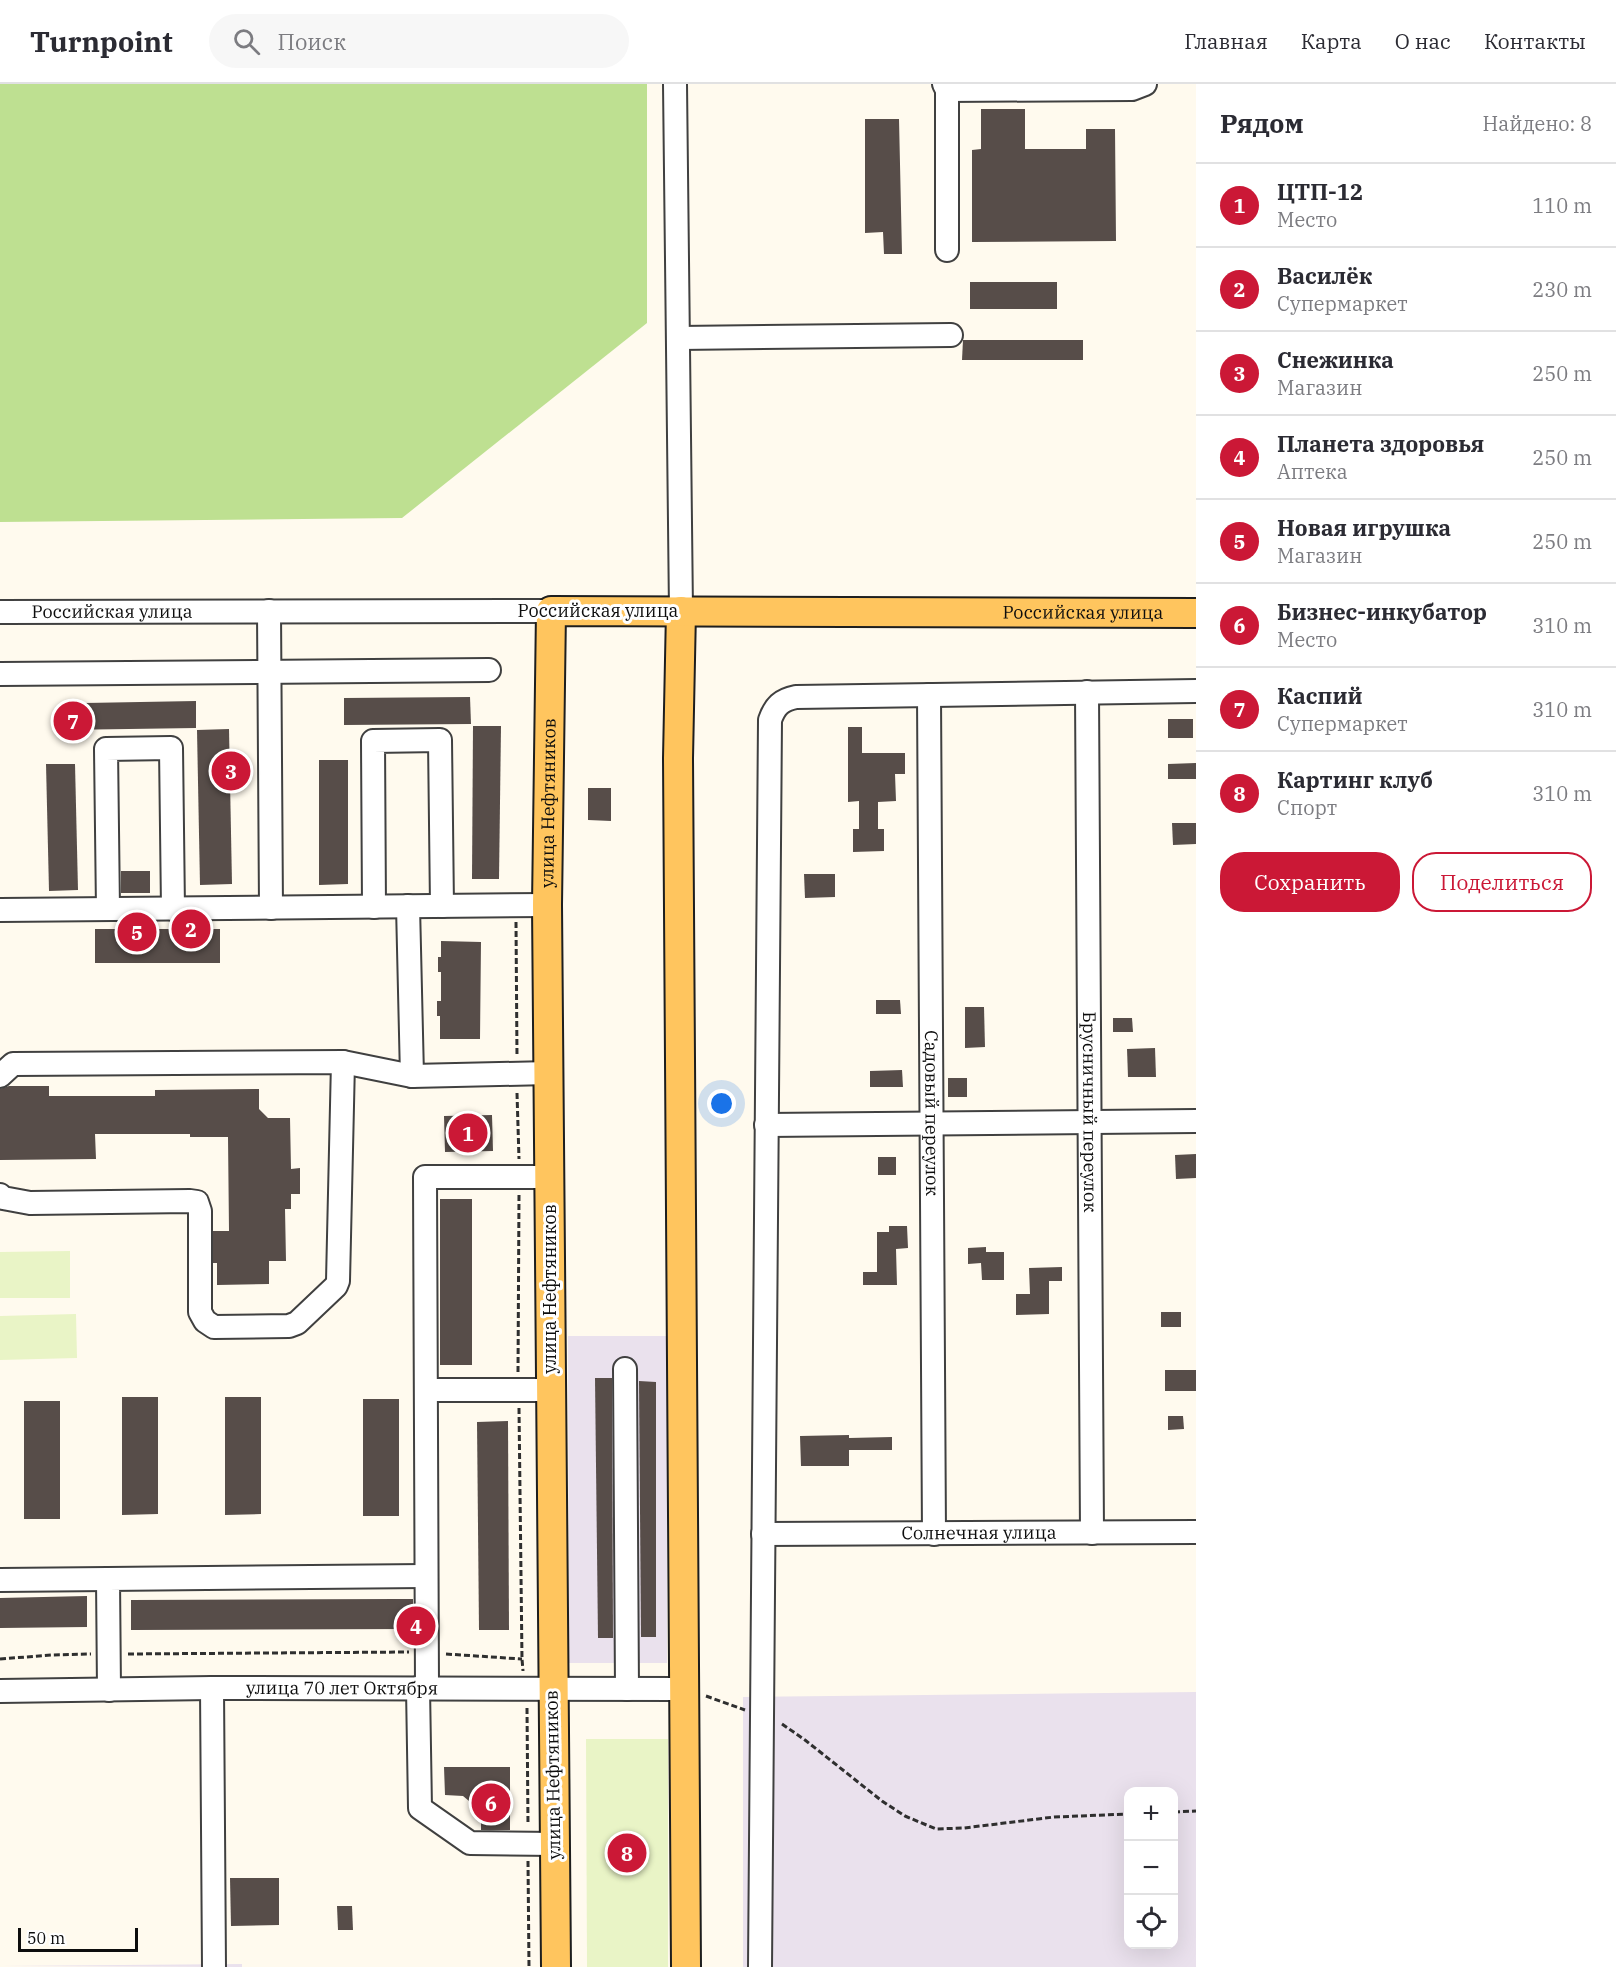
<!DOCTYPE html>
<html lang="ru">
<head>
<meta charset="utf-8">
<style>
	:root { --surface:#fff; --page:#f7f7f7; --text:#2b2b33; --muted:#7c7c81; --line:#e1e1e2; --accent:#cb1836 }
	body { margin:0; font-family:"IBM Plex Serif",serif; background:var(--page); color:var(--text) }
	.controls { position:absolute; right:18px; bottom:18px; display:grid; overflow:hidden; border-radius:12px; box-shadow:0 6px 24px #0002 }
	.controls button { width:54px; height:54px; display:grid; place-items:center; padding:0; border:0; border-bottom:2px solid var(--line); background:var(--surface); color:var(--text); font:30px sans-serif }
	.scale { position:absolute; left:18px; bottom:15px; width:120px; box-sizing:border-box; padding-left:6px; border:3px solid #0d0d0d; border-top:0; font-size:16px; line-height:21px; white-space:nowrap; color:#0d0d0d; -webkit-text-stroke:4px #fff; paint-order:stroke }
	.you { position:absolute; left:722px; top:1020px; width:21px; height:21px; margin:-15px; border:4px solid #fff; border-radius:50%; background:#1a73e8; box-shadow:0 0 0 9px #1a73e833 }
	.badge { display:grid; place-items:center; width:39px; height:39px; border-radius:50%; background:var(--accent); color:#fff; font-size:20px; font-weight:700 }
	.pin { position:absolute; translate:-50% -50%; border:3px solid #fff; box-shadow:0 2px 6px #0006 }
	.list { margin:0; padding:0; list-style:none }
	h2 { display:flex; justify-content:space-between; align-items:center; height:78px; margin:0; padding:0 24px; font-size:26px }
	h2 small { font-size:20px; font-weight:400; color:var(--muted) }
	.list li { display:grid; grid-template-columns:39px 1fr auto; gap:18px; align-items:center; box-sizing:border-box; height:84px; padding:0 24px; border-top:2px solid var(--line) }
	.list b { display:block; font-size:22px; white-space:nowrap }
	.list p { margin:0; font-size:20px; white-space:nowrap; color:var(--muted) }
	.list em { font-size:20px; font-style:normal; color:var(--muted) }
	.actions { display:flex; gap:12px; padding:18px 24px }
	.actions a { flex:1; padding:14px 0; border:2px solid var(--accent); border-radius:24px; text-align:center; font-size:21px; color:var(--accent) }
	.actions .main { background:var(--accent); color:#fff }
	.icon { flex:none; width:33px; height:33px; fill:none; stroke:currentColor; stroke-width:2; stroke-linecap:round; stroke-linejoin:round }
	.map { position:relative; flex:none; width:1196px; height:1883px; overflow:hidden }
	header { display:flex; align-items:center; gap:36px; box-sizing:border-box; height:84px; padding:0 30px; background:var(--surface); border-bottom:2px solid var(--line) }
	header strong { font-size:28px }
	nav { display:flex; gap:33px; margin-inline-start:auto; font-size:21px }
	.search { width:420px; height:54px; background:var(--page); display:flex; align-items:center; gap:15px; box-sizing:border-box; padding:0 21px; border-radius:33px; color:var(--muted); font-size:22px }
	main { display:flex }
	aside { flex:1; background:var(--surface) }
	.map>svg:first-child { display:block }
	.industrial { fill:#eae1ed; fill-rule:evenodd }
	.forest { fill:#bee091 }
	.pitch { fill:#e9f4c6 }
	.building { fill:#574d49 }
	.lines { fill:none; stroke-linecap:round; stroke-linejoin:round }
	.minor-casing { stroke:#404040; stroke-width:26 }
	.major-casing { stroke:#1e1e1e; stroke-width:32 }
	.path { stroke:#2f2f2f; stroke-width:3; stroke-dasharray:6 3; stroke-linecap:butt }
	.minor { stroke:#fff; stroke-width:22 }
	.major { stroke:#ffc55e; stroke-width:28 }
	.labels { text-anchor:middle; stroke-width:6; stroke-linejoin:round; paint-order:stroke }
	.street-label { font-size:18px; fill:#0d0d0d; stroke:#fff }
</style>
</head>
<body>
<header>
<strong>Turnpoint</strong>
<div class="search"><svg class="icon" aria-label="search" viewBox="0 0 24 24"><circle cx="10" cy="10" r="6"/><path d="M15 15l6 6"/></svg>Поиск</div>
<nav><a>Главная</a><a>Карта</a><a>О нас</a><a>Контакты</a></nav>
</header>
<main>
<div class="map">
<svg width="1196" height="1883" viewBox="0 0 1196 1883">
	<rect width="100%" height="100%" fill="#fffaee"/>
	<g class="industrial">
		<polygon points="568,1252 667,1252 667,1579 569,1579"/>
		<path d="M1196,1608V1883H743V1613ZM1128,1708H1174V1860H1128Z"/>
		<polygon points="242,1880 242,1883 0,1882"/>
	</g>
	<polygon class="forest" points="0,0 647,0 647,239 402,434 0,438"/>
	<g class="pitch">
		<polygon points="70,1167 70,1214 0,1214 0,1168"/>
		<polygon points="76,1230 77,1274 0,1276 0,1232"/>
		<polygon points="586,1655 668,1655 668,1883 587,1883"/>
	</g>
	<g class="building">
		<polygon points="981,25 1025,25 1025,65 1086,65 1086,45 1115,45 1116,157 972,158 972,66 981,65"/>
		<polygon points="865,35 899,35 902,170 884,170 883,148 865,149"/>
		<rect x="970" y="198" width="87" height="27"/>
		<polygon points="963,256 1083,256 1083,276 962,276"/>
		<polygon points="470,613 471,640 344,641 344,614"/>
		<polygon points="196,617 196,644 61,646 61,623 85,623 85,619"/>
		<rect x="1168" y="635" width="25" height="19"/>
		<polygon points="473,642 501,642 499,795 472,795"/>
		<polygon points="848,643 862,643 862,669 905,669 905,690 895,690 896,717 878,718 878,745 884,745 884,767 853,768 853,745 859,745 859,717 848,718"/>
		<polygon points="229,645 232,800 200,801 197,646"/>
		<polygon points="319,676 348,676 348,800 319,801"/>
		<polygon points="1196,679 1196,695 1168,695 1168,680"/>
		<polygon points="46,680 75,680 78,806 49,807"/>
		<polygon points="588,704 611,704 611,737 588,736"/>
		<polygon points="1172,739 1196,739 1196,760 1173,761"/>
		<rect x="121" y="787" width="29" height="22"/>
		<polygon points="804,790 835,790 835,813 805,814"/>
		<rect x="95" y="845" width="125" height="34"/>
		<polygon points="441,857 481,858 480,955 440,955 440,932 437,932 437,917 441,917 441,888 438,888 438,873 441,873"/>
		<polygon points="876,916 900,916 901,930 876,930"/>
		<polygon points="965,923 984,923 985,963 965,964"/>
		<polygon points="1113,934 1132,934 1133,948 1113,948"/>
		<polygon points="1155,964 1156,993 1128,993 1127,965"/>
		<polygon points="902,986 903,1003 870,1003 870,987"/>
		<rect x="948" y="994" width="19" height="19"/>
		<polygon points="9,1002 49,1002 49,1012 155,1012 155,1006 259,1005 259,1025 268,1034 290,1034 291,1085 300,1084 300,1110 291,1110 291,1125 285,1125 286,1177 269,1177 269,1200 217,1201 217,1179 213,1179 213,1147 229,1147 228,1053 190,1053 190,1050 95,1050 96,1075 0,1076 0,1005"/>
		<polygon points="492,1031 493,1067 445,1068 444,1032"/>
		<polygon points="1196,1070 1196,1094 1176,1095 1175,1071"/>
		<rect x="878" y="1073" width="18" height="18"/>
		<rect x="440" y="1115" width="32" height="166"/>
		<polygon points="889,1142 907,1142 908,1164 896,1165 897,1201 863,1201 863,1188 877,1188 877,1148 889,1148"/>
		<polygon points="986,1163 986,1168 1004,1168 1004,1196 982,1196 981,1179 968,1180 968,1164"/>
		<polygon points="1062,1183 1062,1197 1049,1197 1049,1230 1016,1231 1016,1210 1030,1210 1029,1184"/>
		<rect x="1161" y="1228" width="20" height="15"/>
		<rect x="1165" y="1286" width="31" height="21"/>
		<polygon points="595,1294 612,1294 613,1554 598,1554"/>
		<polygon points="639,1297 656,1298 656,1553 641,1553"/>
		<polygon points="122,1313 158,1313 158,1430 122,1431"/>
		<polygon points="225,1313 261,1313 261,1430 225,1431"/>
		<rect x="363" y="1315" width="36" height="117"/>
		<rect x="24" y="1317" width="36" height="118"/>
		<polygon points="1168,1332 1183,1332 1184,1345 1168,1346"/>
		<polygon points="508,1337 509,1546 479,1546 477,1338"/>
		<polygon points="849,1351 849,1354 892,1353 892,1366 849,1366 849,1382 801,1382 800,1352"/>
		<polygon points="87,1512 87,1543 0,1544 0,1514"/>
		<polygon points="397,1515 413,1515 413,1545 131,1546 131,1516"/>
		<polygon points="444,1683 510,1683 510,1746 481,1746 481,1727 463,1712 445,1711"/>
		<polygon points="230,1794 279,1794 279,1841 231,1842"/>
		<polygon points="337,1822 352,1822 353,1846 338,1846"/>
	</g>
	<g class="lines">
		<defs>
			<g id="minor">
				<polyline points="675,0 681,527"/>
				<polyline points="944,0 947,6 947,166"/>
				<polyline points="947,6 1132,5 1145,0"/>
				<polyline points="679,254 951,251"/>
				<polyline points="269,527 271,824"/>
				<path id="s1" d="M0,528L551,527"/>
				<polyline points="0,590 489,586"/>
				<path id="s2" d="M1087,608L1092,1449"/>
				<path id="s3" d="M929,611L934,1450"/>
				<polyline points="408,822 412,992 549,989"/>
				<polyline points="374,823 373,657 440,656 442,822"/>
				<polyline points="108,825 106,665 171,664 173,825"/>
				<polyline points="0,826 547,821"/>
				<polyline points="0,992 13,980 343,978 412,992"/>
				<polyline points="766,1041 1196,1037"/>
				<polyline points="0,1111 3,1114 30,1119 190,1117 197,1118 200,1127 200,1228 205,1237 214,1243 289,1242 297,1239 336,1202 338,1197 343,978"/>
				<polyline points="625,1285 627,1605"/>
				<polyline points="426,1306 550,1306"/>
				<path id="s4" d="M763,1450L1196,1448"/>
				<polyline points="0,1496 108,1495"/>
				<polyline points="212,1604 214,1883"/>
				<polyline points="418,1604 420,1724 470,1759 555,1760"/>
				<polyline points="427,1604 425,1093 549,1093"/>
				<polyline points="109,1606 108,1495 426,1492"/>
				<path id="s5" d="M0,1607L212,1604L684,1605"/>
				<path d="M760,1883L770,636C775,622 781,616 796,613L1196,607"/>
			</g>
			<g id="major">
				<polyline points="681,527 678,674 686,1883"/>
				<path id="s6" d="M556,1883L547,821L551,527L1196,529"/>
			</g>
		</defs>
		<use href="#minor" class="minor-casing"/>
		<use href="#major" class="major-casing"/>
		<g class="path">
			<polyline points="516,838 517,973"/>
			<polyline points="517,1009 519,1075"/>
			<polyline points="518,1288 519,1111"/>
			<polyline points="519,1324 522,1575 523,1587"/>
			<polyline points="128,1570 409,1568"/>
			<polyline points="446,1570 522,1575"/>
			<polyline points="0,1575 52,1571 91,1570"/>
			<polyline points="706,1612 745,1626"/>
			<polyline points="527,1624 528,1740"/>
			<polyline points="782,1640 805,1656 882,1717 905,1732 936,1745 964,1744 1054,1733 1128,1730"/>
			<polyline points="1174,1728 1196,1727"/>
			<polyline points="528,1777 529,1883"/>
		</g>
		<use href="#minor" class="minor"/>
		<use href="#major" class="major"/>
	</g>
	<g class="labels">
		<g class="street-label">
			<text dy="6" stroke="none"><textPath href="#s1" startOffset="112">Российская улица</textPath></text>
			<text x="598" y="533">Российская улица</text>
			<text dy="6" stroke="none"><textPath href="#s6" startOffset="1888">Российская улица</textPath></text>
			<text dy="6" stroke="none"><textPath href="#s6" startOffset="1164">улица Нефтяников</textPath></text>
			<text dy="6" stroke="none"><textPath href="#s2" startOffset="420">Брусничный переулок</textPath></text>
			<text dy="6" stroke="none"><textPath href="#s3" startOffset="418">Садовый переулок</textPath></text>
			<text transform="translate(550 1205) rotate(-90)" y="6">улица Нефтяников</text>
			<text dy="6" stroke="none"><textPath href="#s4" startOffset="216">Солнечная улица</textPath></text>
			<text dy="6" stroke="none"><textPath href="#s5" startOffset="342">улица 70 лет Октября</textPath></text>
			<text transform="translate(553 1691) rotate(-91)" y="6">улица Нефтяников</text>
		</g>
	</g>
</svg>
<div class="controls">
<button>+</button>
<button>−</button>
<button><svg class="icon" aria-label="locate" viewBox="0 0 24 24"><circle cx="12" cy="12" r="6"/><path d="M12 2v4M12 18v4M2 12h4M18 12h4"/></svg></button>
</div>
<div class="scale">50 m</div>
<div class="you"></div>
<div class="pin badge" style="left:468px;top:1049px">1</div>
<div class="pin badge" style="left:191px;top:845px">2</div>
<div class="pin badge" style="left:231px;top:687px">3</div>
<div class="pin badge" style="left:416px;top:1542px">4</div>
<div class="pin badge" style="left:137px;top:848px">5</div>
<div class="pin badge" style="left:491px;top:1719px">6</div>
<div class="pin badge" style="left:73px;top:637px">7</div>
<div class="pin badge" style="left:627px;top:1769px">8</div>
</div>
<aside>
<h2>Рядом<small>Найдено: 8</small></h2>
<ul class="list">
<li><span class="badge">1</span><div><b>ЦТП-12</b><p>Место</p></div><em>110 m</em></li>
<li><span class="badge">2</span><div><b>Василёк</b><p>Супермаркет</p></div><em>230 m</em></li>
<li><span class="badge">3</span><div><b>Снежинка</b><p>Магазин</p></div><em>250 m</em></li>
<li><span class="badge">4</span><div><b>Планета здоровья</b><p>Аптека</p></div><em>250 m</em></li>
<li><span class="badge">5</span><div><b>Новая игрушка</b><p>Магазин</p></div><em>250 m</em></li>
<li><span class="badge">6</span><div><b>Бизнес-инкубатор</b><p>Место</p></div><em>310 m</em></li>
<li><span class="badge">7</span><div><b>Каспий</b><p>Супермаркет</p></div><em>310 m</em></li>
<li><span class="badge">8</span><div><b>Картинг клуб</b><p>Спорт</p></div><em>310 m</em></li>
</ul>
<div class="actions"><a class="main">Сохранить</a><a>Поделиться</a></div>
</aside>
</main>
</body>
</html>
